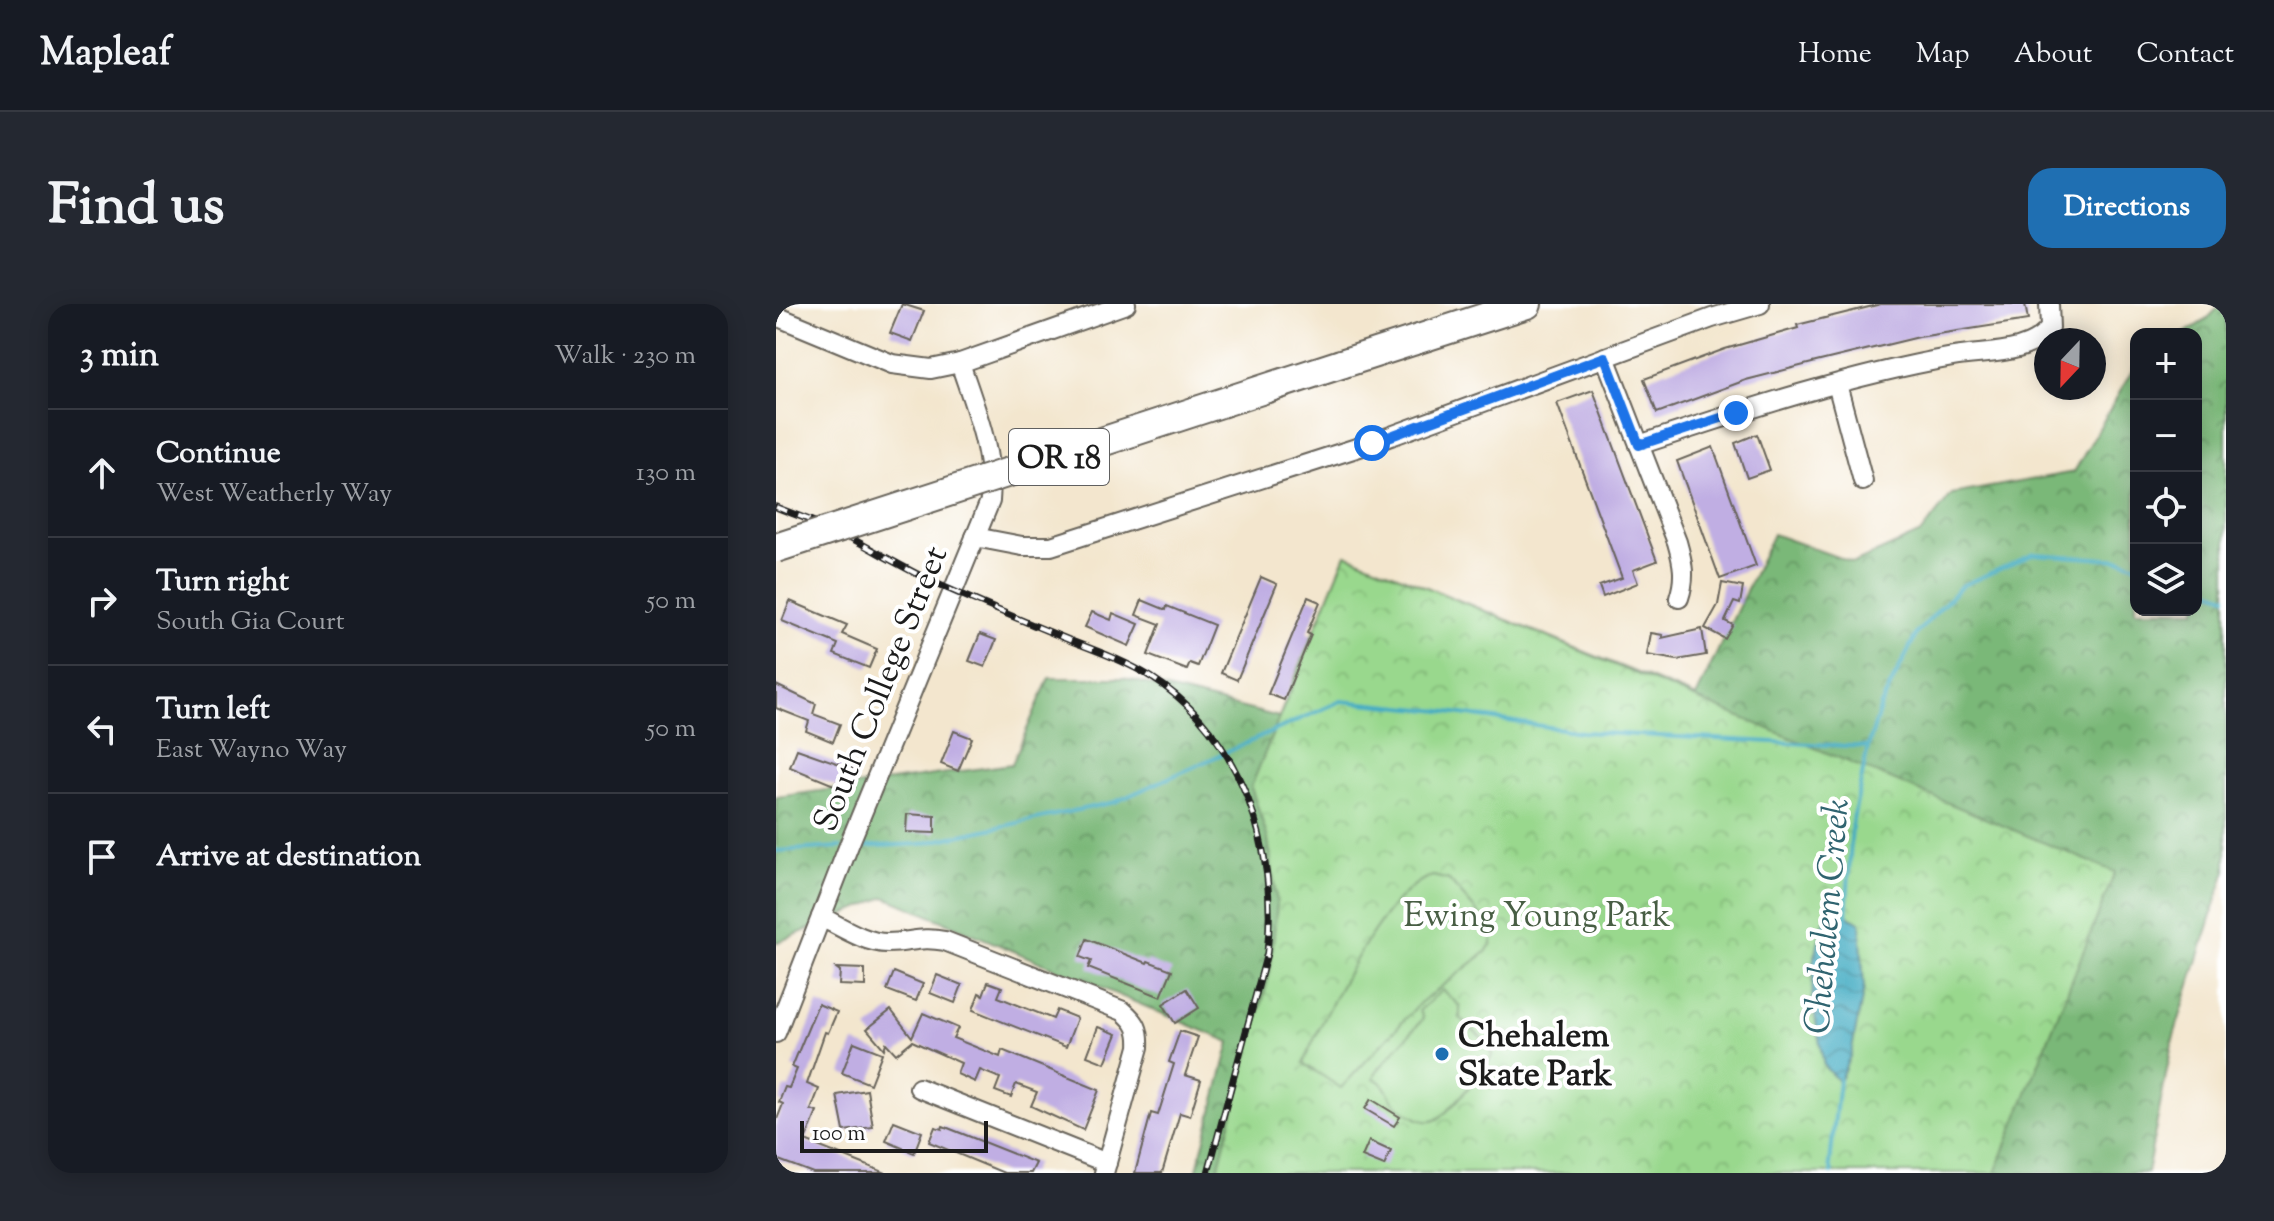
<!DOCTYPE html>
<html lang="en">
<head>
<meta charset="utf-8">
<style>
	:root { --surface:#171b24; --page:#242831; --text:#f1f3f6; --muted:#9ea1a6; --line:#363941; --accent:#1f6fb2 }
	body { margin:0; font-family:"Sorts Mill Goudy",serif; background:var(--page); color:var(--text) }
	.controls { position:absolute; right:24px; top:24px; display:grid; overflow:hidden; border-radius:16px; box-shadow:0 4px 20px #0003 }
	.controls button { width:72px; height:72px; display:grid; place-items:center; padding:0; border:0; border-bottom:2px solid var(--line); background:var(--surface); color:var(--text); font:40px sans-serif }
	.compass { position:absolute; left:1258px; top:24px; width:72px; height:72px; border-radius:50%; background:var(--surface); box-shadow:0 4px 20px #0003; rotate:202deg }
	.scale { position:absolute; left:24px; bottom:20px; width:188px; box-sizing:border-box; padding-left:8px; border:4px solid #1c1c1c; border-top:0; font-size:22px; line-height:28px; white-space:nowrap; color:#1c1c1c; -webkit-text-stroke:6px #fff; paint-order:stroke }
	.stop { position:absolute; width:24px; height:24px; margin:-18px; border:6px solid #1a73e8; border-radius:50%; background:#fff }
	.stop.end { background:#1a73e8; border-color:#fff; box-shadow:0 2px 8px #0008 }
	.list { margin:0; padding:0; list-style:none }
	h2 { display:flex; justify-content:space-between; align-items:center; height:104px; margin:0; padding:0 32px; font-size:34px }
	h2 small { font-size:26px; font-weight:400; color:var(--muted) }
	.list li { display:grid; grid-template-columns:52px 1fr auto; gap:24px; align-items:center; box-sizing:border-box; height:128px; padding:0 32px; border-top:2px solid var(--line) }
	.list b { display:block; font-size:30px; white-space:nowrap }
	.list p { margin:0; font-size:26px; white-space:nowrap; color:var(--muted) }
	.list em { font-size:26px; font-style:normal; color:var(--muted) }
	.icon { flex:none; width:44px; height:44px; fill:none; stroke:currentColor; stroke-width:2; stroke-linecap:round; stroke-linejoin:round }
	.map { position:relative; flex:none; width:1450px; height:869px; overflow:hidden; border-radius:24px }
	header { display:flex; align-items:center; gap:48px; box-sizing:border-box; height:112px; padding:0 40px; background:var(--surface); border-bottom:2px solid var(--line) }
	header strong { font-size:38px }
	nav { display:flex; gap:44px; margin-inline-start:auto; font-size:28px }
	.intro { display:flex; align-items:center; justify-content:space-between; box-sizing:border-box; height:192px; padding:0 48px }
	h1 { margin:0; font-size:56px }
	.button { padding:20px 36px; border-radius:24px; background:var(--accent); color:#fff; font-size:28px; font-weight:700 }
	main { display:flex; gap:48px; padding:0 48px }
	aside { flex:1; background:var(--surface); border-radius:24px; box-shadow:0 4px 20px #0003 }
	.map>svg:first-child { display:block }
	.forest { fill:url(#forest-crowns); stroke:#4b6a4a; stroke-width:2 }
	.park { fill:url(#park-crowns); stroke:#5a7a54; stroke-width:2 }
	.pitch { fill:#99d88d; stroke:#5a7a54; stroke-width:2 }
	.water { fill:url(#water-waves); stroke:#306470; stroke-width:2 }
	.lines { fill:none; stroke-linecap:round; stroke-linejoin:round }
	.stream { stroke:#43acc3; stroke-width:4 }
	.building { fill:#c0aee3 }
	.minor-casing { stroke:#67635a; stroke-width:22 }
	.highway-casing { stroke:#67635a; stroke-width:32 }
	.minor { stroke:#fff; stroke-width:18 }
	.highway { stroke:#fff; stroke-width:28 }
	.rail-casing { stroke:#1c1c1c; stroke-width:7 }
	.rail { stroke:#fff; stroke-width:4; stroke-dasharray:12; stroke-linecap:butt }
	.highway-bridge-casing { stroke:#67635a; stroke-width:32; stroke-linecap:butt }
	.highway-bridge { stroke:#fff; stroke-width:28 }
	.route { stroke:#1a73e8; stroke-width:10 }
	.poi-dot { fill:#1f6fb2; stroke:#fff; stroke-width:3 }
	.labels { text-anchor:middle; stroke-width:8; stroke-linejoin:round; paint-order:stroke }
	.shield { fill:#fff; stroke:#606060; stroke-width:2 }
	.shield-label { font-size:32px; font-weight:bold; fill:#1c1c1c }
	.street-label { font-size:34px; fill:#1c1c1c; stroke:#fff }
	.park-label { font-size:34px; fill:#485e44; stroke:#fff }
	.poi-label { font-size:34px; font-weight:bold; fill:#1c1c1c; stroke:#fff; text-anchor:start }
	.water-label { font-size:36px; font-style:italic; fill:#306470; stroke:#fff }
</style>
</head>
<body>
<header>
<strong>Mapleaf</strong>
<nav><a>Home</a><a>Map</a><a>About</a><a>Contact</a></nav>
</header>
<div class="intro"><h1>Find us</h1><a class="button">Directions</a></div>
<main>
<aside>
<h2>3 min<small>Walk · 230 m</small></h2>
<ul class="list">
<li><svg class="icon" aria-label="ahead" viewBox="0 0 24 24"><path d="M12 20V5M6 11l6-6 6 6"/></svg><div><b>Continue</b><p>West Weatherly Way</p></div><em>130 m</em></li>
<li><svg class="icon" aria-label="right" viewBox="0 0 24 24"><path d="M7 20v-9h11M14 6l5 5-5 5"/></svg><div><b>Turn right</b><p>South Gia Court</p></div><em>50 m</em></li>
<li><svg class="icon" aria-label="left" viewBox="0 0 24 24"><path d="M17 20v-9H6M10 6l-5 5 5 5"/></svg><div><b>Turn left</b><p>East Wayno Way</p></div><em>50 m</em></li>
<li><svg class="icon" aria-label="arrive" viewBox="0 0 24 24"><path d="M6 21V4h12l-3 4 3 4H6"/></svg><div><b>Arrive at destination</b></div></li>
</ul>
</aside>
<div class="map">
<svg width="1450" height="869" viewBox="0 0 1450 869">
	<defs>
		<pattern id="forest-crowns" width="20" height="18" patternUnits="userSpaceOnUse" patternTransform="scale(2)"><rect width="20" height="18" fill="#7ab878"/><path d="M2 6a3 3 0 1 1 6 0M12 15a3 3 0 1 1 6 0" fill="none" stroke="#639562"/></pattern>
		<pattern id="park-crowns" width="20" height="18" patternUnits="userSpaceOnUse" patternTransform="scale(2)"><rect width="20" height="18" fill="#99d88d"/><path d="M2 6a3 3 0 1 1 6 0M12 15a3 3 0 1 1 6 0" fill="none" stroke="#83b979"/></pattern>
		<pattern id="water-waves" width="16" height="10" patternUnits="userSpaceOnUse" patternTransform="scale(2)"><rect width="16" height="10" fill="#43acc3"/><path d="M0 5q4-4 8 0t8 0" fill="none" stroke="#378b9e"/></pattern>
	</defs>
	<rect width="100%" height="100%" fill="#fff"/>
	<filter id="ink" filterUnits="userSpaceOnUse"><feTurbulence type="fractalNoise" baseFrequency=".0125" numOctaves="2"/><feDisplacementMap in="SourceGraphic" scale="16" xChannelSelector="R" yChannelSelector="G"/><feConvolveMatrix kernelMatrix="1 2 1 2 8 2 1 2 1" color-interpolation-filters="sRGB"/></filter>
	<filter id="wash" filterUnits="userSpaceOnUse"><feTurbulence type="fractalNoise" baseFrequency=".006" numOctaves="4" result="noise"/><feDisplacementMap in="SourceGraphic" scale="32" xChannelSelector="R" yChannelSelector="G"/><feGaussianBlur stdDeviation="1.8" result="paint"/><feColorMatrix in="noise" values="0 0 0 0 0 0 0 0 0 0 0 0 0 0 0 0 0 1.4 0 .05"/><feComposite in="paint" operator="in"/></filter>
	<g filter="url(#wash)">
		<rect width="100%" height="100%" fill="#f3e6ce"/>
		<polygon class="forest" points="1446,0 1450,0 1450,566 1397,735 1371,869 420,869 454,738 109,593 0,639 0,493 236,460 273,374 348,374 503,413 570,250 920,393 997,230 1078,259 1145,229 1176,190 1298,168 1360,60 1360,306 1420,306 1420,30 1407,30 1431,15"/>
		<polygon class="park" points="570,250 1339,568 1219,869 441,869 494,668 501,600 492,535 475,483"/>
		<g class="pitch">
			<path d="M657,572L673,576L717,626L715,640L710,648L644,699L565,784L527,759C548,714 608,583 657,572Z"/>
			<path d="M666,686L684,702V714L713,740L716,752C706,768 673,810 659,816C646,821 631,809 621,801C611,792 612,781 598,774L600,768L647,715L644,706Z"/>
		</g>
		<polygon class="water" points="1051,610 1070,611 1084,618 1088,684 1075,750 1063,778 1048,762 1036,695 1038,652"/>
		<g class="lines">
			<g class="stream">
				<polyline points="1420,281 1450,292"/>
				<polyline points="78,543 144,540 339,498 565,397 666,407 806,428 1092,443"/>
				<polyline points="0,547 65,543"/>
				<polyline points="1070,615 1076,520 1092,443 1105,401 1141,329 1185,282 1258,250 1346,256 1360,261"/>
				<polyline points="1056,869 1054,860 1063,776"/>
			</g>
		</g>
		<g id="blocks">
			<g class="building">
				<polygon points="126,0 148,7 136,37 114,29"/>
				<polygon points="1105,0 1249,0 1252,16 1143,33 1040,58 970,76 881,109 868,75 949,45 1022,24 1021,21"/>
				<polygon points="817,86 881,257 857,266 862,279 827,293 823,282 846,274 781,99"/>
				<polygon points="981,130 994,166 971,174 959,139"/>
				<polygon points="937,143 980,262 944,275 901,157"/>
				<polygon points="485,273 501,280 461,376 445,369"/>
				<polygon points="946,279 967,283 964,300 958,298 949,317 957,321 949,335 929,324 942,301"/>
				<polygon points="532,293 544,298 531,329 535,331 508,396 492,390"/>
				<polygon points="366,296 390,306 391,302 438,321 422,362 414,359 411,366 372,351 384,320 360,311"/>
				<polygon points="14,297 71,321 66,330 101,345 93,364 58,350 62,340 6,317"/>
				<polygon points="316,308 335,316 337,309 363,320 353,342 309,323"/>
				<polygon points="926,325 930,351 901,356 871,351 875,329 887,331 886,334"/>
				<polygon points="204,330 220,336 209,363 193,357"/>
				<polygon points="0,381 40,400 37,410 64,420 57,438 30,427 33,417 0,404"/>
				<polygon points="178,427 196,434 182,467 165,460"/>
				<polygon points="21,445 78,465 70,486 14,463"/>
				<polygon points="131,510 159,512 159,529 130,528"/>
				<polygon points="311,635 371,659 372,657 396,666 385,693 312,664 315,657 304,653"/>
				<polygon points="60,664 89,665 89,682 63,681 64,667"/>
				<polygon points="118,668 147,680 140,697 111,686"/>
				<polygon points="161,671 186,681 179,699 154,689"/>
				<polygon points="212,678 226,683 222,693 277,715 281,706 301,714 290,743 197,706 203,689 207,691"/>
				<polygon points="411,685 423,704 399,719 387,700"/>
				<polygon points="42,700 61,708 52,729 49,728 31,780 43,785 35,806 41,808 29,837 110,869 37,869 0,855 0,818 7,800 3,798 9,783 13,784 21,765 16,763"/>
				<polygon points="115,706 136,733 147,709 182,724 177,734 224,753 226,746 323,786 307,826 255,802 261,788 240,780 235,793 219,787 224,774 204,766 199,778 181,770 185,759 136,737 120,750 110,739 108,745 91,725"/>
				<polygon points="322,723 341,730 329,759 311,752"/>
				<polygon points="404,727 422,733 409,771 425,776 414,812 404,809 386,869 359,869 375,809 382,811 398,760 393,758"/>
				<polygon points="78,738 106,749 94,780 66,769"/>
				<polygon points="91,786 97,823 68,827 61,791"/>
				<polygon points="595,795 624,813 618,822 589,805"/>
				<polygon points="118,817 146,828 138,849 110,837"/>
				<polygon points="167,822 260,859 255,869 228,869 153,838 159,823 166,825"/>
				<polygon points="593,837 615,847 608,862 586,853"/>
			</g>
		</g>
	</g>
	<g filter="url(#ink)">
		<use href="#blocks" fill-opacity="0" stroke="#67635a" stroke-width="2"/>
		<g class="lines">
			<defs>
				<g id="minor">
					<polyline points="0,12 116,60 155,65 184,59 350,0"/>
					<path d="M829,53L901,238C907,259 910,273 903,294"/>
					<polyline points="1061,80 1087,177"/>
					<path d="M863,141C966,107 1070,72 1177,53C1210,47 1252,52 1274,24L1273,0"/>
					<polyline points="199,233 246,242 275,242 596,139 936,14 984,0"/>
					<path d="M45,613C64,622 89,639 111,639C135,639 143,632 169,637L347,707C360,718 364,725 363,743L328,869"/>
					<path d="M0,729L75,536L214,197C218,149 199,104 184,59"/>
					<polyline points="143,784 331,859"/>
				</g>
				<polyline id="highway" points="565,60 751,0"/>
			</defs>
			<use href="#minor" class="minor-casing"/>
			<use href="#highway" class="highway-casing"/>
			<use href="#minor" class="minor"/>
			<use href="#highway" class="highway"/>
			<defs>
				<path id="rail" d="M0,203C24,213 50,221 73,233C107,251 139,271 175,286C216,304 257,321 298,338C324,348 351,358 375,373C466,431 503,546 491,649L432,869"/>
			</defs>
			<use href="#rail" class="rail-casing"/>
			<use href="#rail" class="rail"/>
			<defs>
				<polyline id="highway-bridge" points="0,244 565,60"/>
			</defs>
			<use href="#highway-bridge" class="highway-bridge-casing"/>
			<use href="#highway-bridge" class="highway-bridge"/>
		</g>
	</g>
	<g class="lines" filter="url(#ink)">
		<polyline class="route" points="596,139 829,53 863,141 960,109"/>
	</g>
	<circle class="poi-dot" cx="666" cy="750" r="8"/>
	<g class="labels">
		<rect class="shield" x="233" y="125" width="100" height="56" rx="6"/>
		<g class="shield-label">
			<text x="283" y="164">OR 18</text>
		</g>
		<g class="street-label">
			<text transform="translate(103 384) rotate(-68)" y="12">South College Street</text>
		</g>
		<g class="park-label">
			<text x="761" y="622">Ewing Young Park</text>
		</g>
		<g class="poi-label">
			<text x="682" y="742">Chehalem<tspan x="682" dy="39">Skate Park</tspan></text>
		</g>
		<g class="water-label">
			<text transform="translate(1049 612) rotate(-85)" y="13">Chehalem Creek</text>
		</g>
	</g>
</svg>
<div class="controls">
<button>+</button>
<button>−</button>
<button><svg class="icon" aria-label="locate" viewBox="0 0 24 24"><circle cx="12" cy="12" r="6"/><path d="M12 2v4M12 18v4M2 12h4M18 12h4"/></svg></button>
<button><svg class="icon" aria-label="layers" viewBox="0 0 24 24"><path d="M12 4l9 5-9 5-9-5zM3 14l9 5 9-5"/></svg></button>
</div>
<svg class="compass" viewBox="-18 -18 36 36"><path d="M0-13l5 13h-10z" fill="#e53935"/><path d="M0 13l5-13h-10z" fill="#9ea1a6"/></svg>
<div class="scale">100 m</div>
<div class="stop" style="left:596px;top:139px"></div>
<div class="stop end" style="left:960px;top:109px"></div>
</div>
</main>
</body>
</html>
